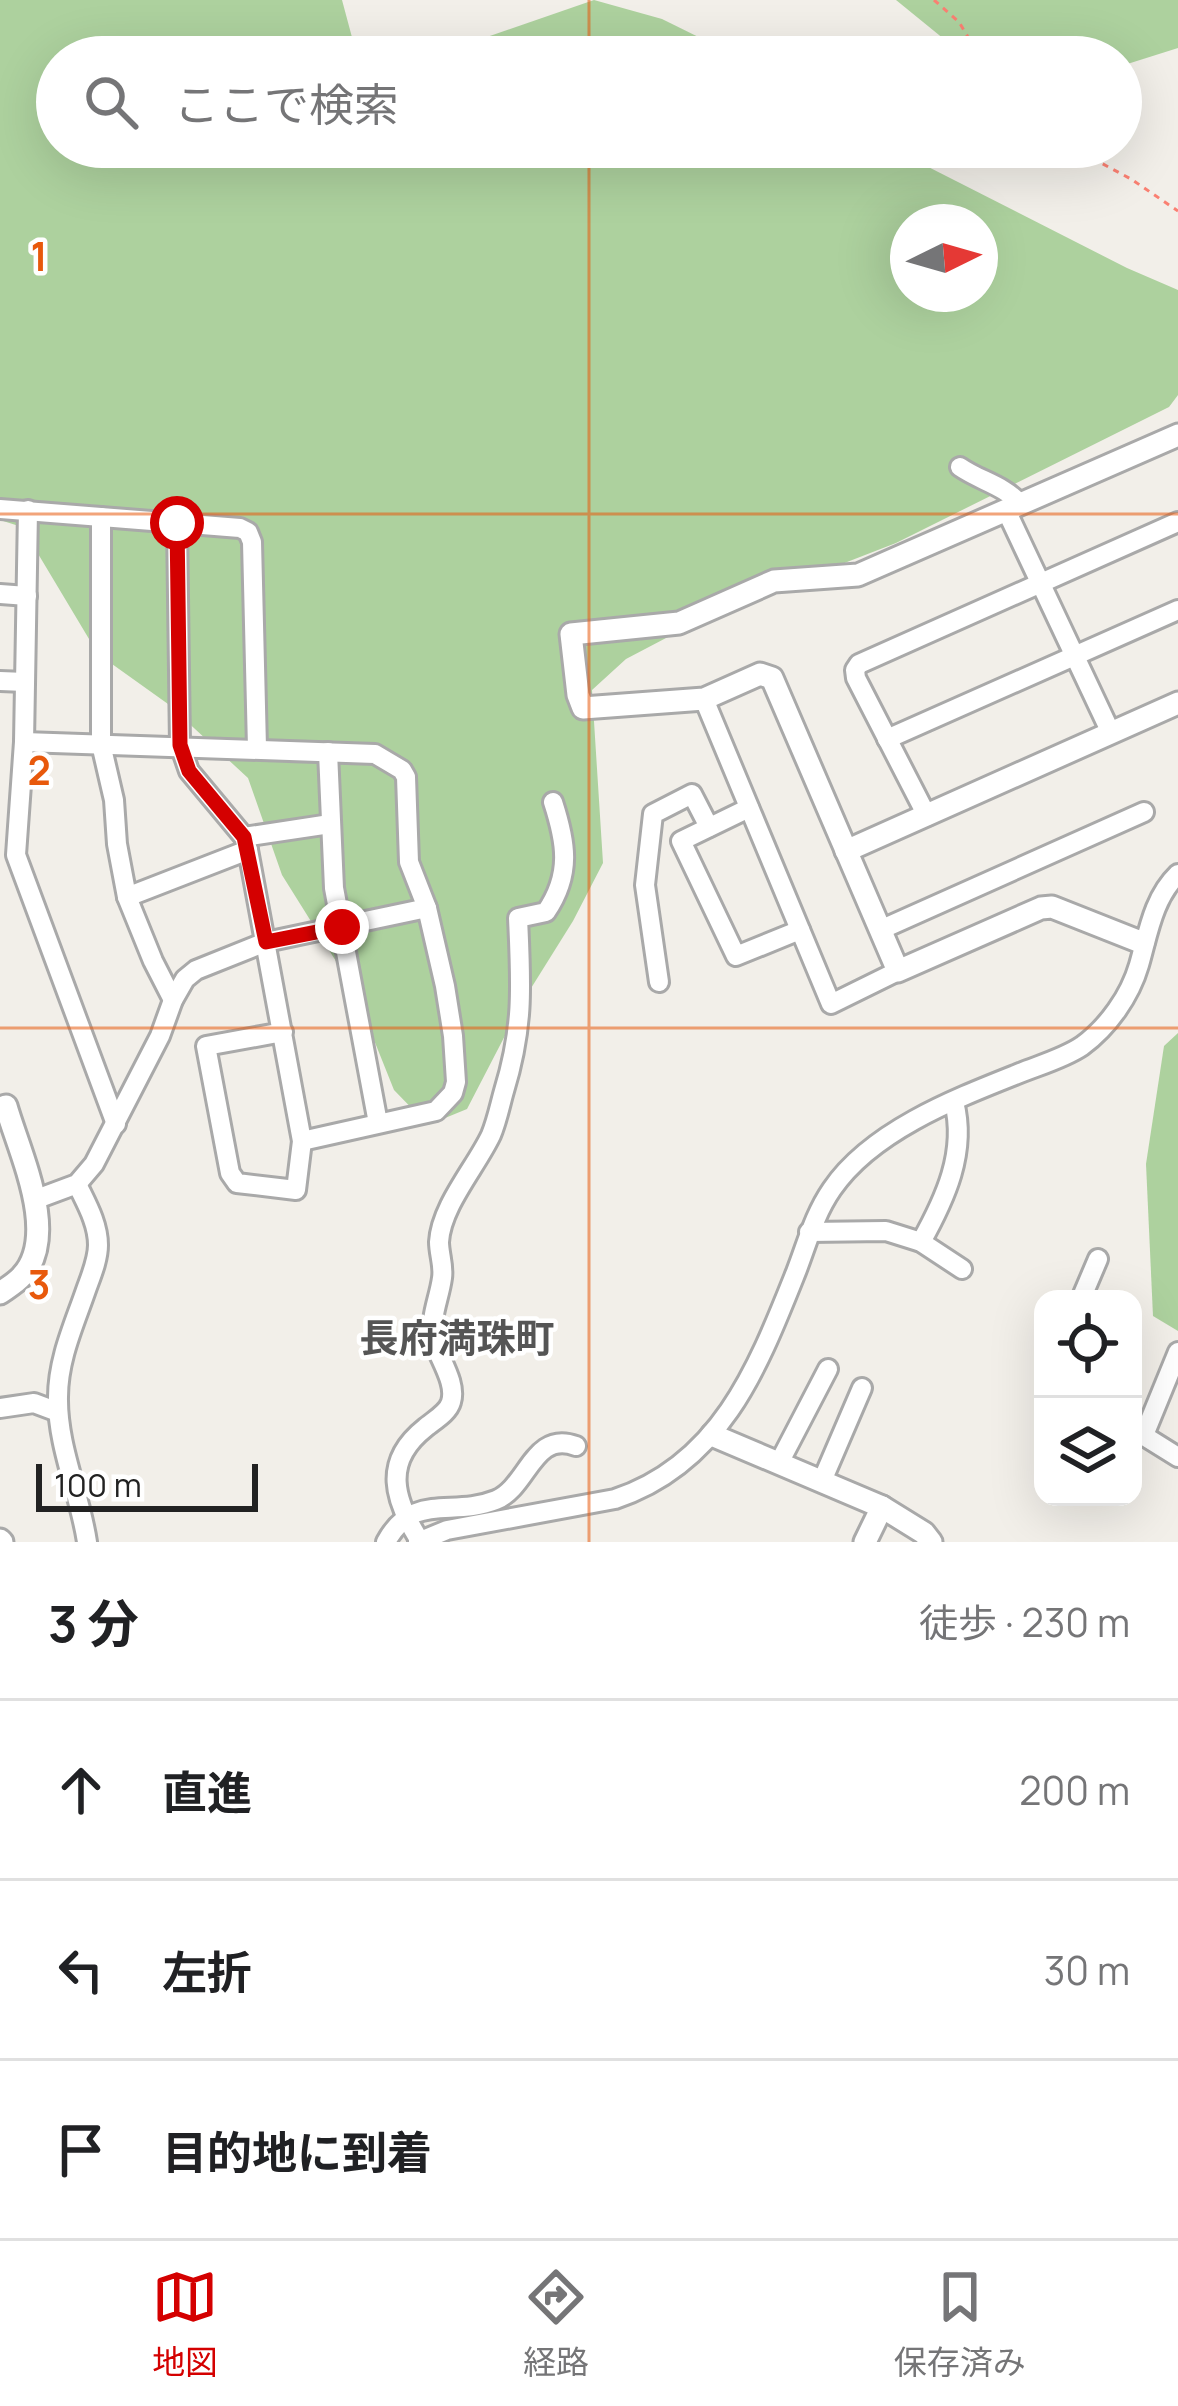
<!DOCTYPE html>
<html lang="ja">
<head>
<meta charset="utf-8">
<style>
	:root { --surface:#fff; --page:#f6f6f6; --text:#202124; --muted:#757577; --line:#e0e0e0; --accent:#d40000 }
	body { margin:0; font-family:Manrope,"Noto Sans JP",sans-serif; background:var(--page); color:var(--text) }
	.controls { position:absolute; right:36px; bottom:36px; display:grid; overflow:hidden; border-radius:24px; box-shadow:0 12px 48px #0002 }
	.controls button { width:108px; height:108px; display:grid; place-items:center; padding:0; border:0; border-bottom:3px solid var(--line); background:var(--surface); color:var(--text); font:60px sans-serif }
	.compass { position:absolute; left:890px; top:204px; width:108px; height:108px; border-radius:50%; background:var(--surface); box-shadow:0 12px 48px #0002; rotate:85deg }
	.scale { position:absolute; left:36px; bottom:30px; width:222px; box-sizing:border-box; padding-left:12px; border:6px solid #222; border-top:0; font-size:33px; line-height:42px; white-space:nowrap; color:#222; -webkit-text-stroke:9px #fff; paint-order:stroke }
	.stop { position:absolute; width:36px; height:36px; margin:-27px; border:9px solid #d40000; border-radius:50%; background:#fff }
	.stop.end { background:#d40000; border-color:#fff; box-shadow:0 3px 12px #0008 }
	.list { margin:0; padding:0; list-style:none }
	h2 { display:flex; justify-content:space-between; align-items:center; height:156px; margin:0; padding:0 48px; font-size:51px }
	h2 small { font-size:39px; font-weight:400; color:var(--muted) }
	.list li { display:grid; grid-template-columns:78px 1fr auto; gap:36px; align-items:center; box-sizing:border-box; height:180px; padding:0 48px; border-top:3px solid var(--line) }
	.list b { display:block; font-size:45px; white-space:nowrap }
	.list em { font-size:39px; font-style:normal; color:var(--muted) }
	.icon { flex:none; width:66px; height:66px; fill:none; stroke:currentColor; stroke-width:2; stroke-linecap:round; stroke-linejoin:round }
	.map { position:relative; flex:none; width:1178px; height:1542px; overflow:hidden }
	.search { position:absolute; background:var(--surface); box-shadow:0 12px 48px #0002; left:36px; right:36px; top:36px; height:132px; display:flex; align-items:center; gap:30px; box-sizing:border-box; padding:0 42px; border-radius:66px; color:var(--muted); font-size:45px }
	.sheet { height:696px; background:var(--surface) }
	nav { display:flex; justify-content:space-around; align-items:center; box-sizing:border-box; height:168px; border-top:3px solid var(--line); background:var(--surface); font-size:33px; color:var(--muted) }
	nav a { display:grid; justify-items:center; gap:6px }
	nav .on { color:var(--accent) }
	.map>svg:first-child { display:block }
	.forest { fill:#add19e; fill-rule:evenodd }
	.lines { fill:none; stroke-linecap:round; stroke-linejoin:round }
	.minor-casing { stroke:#a9a9a9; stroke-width:24 }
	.tertiary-casing { stroke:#a9a9a9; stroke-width:27 }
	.path { stroke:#fa8072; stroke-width:3; stroke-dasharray:6 6; stroke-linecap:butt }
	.minor { stroke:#fff; stroke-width:18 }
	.tertiary { stroke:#fff; stroke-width:21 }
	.route { stroke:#d40000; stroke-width:15 }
	.grid { fill:none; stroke:#e8590c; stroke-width:3; stroke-opacity:0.55 }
	.labels { text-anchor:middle; stroke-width:9; stroke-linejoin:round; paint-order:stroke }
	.quarter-label { font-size:39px; font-weight:bold; fill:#555; stroke:#fff }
	.grid-label { font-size:39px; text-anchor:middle; font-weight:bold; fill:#e8590c; stroke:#fff; stroke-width:9; stroke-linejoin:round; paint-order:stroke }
</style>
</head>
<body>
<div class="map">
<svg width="1178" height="1542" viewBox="0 0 1178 1542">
	<rect width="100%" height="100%" fill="#f2efe9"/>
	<g class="forest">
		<path d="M0,0H342L357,56L364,57H57V147H889L1127,268L1178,290V395L1169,407L896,543L708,616L626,659L592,690L603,863L573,921L523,1001L467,1109L428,1125L394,1090L354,990L282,875L248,778L168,704L98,654L22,527L0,520ZM908,222H980V294H908Z"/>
		<polygon points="594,0 662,19 739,57 429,57"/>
		<polygon points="896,0 1178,0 1178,48 1121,66 1121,57 966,57"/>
		<polygon points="1178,1033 1178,1331 1153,1316 1146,1164 1164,1046"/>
	</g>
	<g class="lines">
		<defs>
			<g id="minor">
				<path d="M960,467C980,481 1004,485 1020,504"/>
				<polyline points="0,509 240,528 248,532 252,542 257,748"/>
				<polyline points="28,510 24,742 16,855 116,1124"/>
				<polyline points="1006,510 1111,733"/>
				<polyline points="101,517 101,744 114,800 117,844 127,897 153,961 173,1000"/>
				<polyline points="177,523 180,745 189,771 244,837 248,850 302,1141 296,1190 237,1183 230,1173 206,1046 283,1032"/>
				<polyline points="0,594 27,596"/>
				<polyline points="0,681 25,682"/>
				<polyline points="704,699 831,1004 898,971"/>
				<polyline points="887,739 1178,610"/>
				<polyline points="24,742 375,754 402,770 406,777 409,862 427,908 445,986 453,1036 456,1082 453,1093 436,1111 302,1141"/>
				<polyline points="328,752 334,888 378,1123"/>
				<polyline points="749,808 681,841 736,956 800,930"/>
				<polyline points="927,816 856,678 855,670 859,664 1178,522"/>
				<polyline points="244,837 330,824"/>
				<polyline points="127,897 248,850"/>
				<polyline points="880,930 1144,812"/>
				<polyline points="659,982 645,885 653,814 692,794 709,827"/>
				<path d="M77,1184C86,1203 98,1223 98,1245C98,1260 91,1276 86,1290C74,1325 58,1359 58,1397C57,1446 80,1494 87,1542"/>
				<polyline points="34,1200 77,1184 94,1164 160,1036 173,1000 185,979 196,970 266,942 427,908"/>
				<polyline points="809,1232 886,1231 921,1242 962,1269"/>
				<path d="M921,1242C945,1199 967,1152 954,1102"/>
				<polyline points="1081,1299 1098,1259"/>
				<polyline points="0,1408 34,1403 58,1412"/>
				<polyline points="1133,1429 1178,1457"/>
				<polyline points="1144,1435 1178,1352"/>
				<polyline points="779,1463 828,1369"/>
				<polyline points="822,1481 862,1388"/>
				<path d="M420,1541C394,1500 382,1462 425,1428C433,1421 448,1413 451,1402C457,1383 439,1359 434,1341C429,1318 439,1300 442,1278C444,1266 439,1254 439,1242C441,1206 476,1167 491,1135C497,1121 500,1105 504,1091C524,1026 521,984 518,918L546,912C572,874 566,842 553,802"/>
				<path d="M386,1542C414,1491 451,1518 496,1500C528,1487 533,1430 576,1446"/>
				<path d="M418,1542L447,1530L615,1499C721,1464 758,1367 796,1272C807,1244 814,1215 832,1189C871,1132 952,1100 1015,1075C1036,1066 1063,1059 1082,1046C1108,1027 1130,996 1139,965C1148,934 1153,898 1178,874"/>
			</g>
			<g id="tertiary">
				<polyline points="846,851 1178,703"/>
				<polyline points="1143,943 1052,907 1041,908 898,971 772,678 760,674 704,699 583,708 578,695 571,634 679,623 774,581 858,575 1178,435"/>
				<path d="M0,1108L6,1106C19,1152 60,1235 22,1276C16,1283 7,1288 0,1293"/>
				<polyline points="712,1435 882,1507 924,1533 931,1542"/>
				<polyline points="0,1540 2,1542"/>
				<polyline points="865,1542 882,1507"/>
			</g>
		</defs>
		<use href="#minor" class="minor-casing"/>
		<use href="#tertiary" class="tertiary-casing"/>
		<g class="path">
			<polyline points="934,0 959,22 980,57"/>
			<polyline points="1071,147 1131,179 1178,211"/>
		</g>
		<use href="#minor" class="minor"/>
		<use href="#tertiary" class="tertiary"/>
	</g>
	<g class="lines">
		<polyline class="route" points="177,523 180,745 189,771 244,837 266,942 342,927"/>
	</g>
	<path class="grid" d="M589,0V57M589,147V1542M0,514H1178M0,1028H1178"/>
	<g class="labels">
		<g class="quarter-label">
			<text x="457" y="1352">長府満珠町</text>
		</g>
	</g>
	<g class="grid-label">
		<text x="39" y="271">1</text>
		<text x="39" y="785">2</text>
		<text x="39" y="1299">3</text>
	</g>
</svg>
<div class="controls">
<button><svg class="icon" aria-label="locate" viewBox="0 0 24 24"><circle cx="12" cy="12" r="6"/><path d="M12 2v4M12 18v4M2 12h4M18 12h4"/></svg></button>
<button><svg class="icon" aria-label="layers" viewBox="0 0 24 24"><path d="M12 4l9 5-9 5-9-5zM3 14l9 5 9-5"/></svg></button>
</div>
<svg class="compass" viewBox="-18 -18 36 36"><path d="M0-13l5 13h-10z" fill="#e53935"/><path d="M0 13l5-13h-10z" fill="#757577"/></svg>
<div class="scale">100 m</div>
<div class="stop" style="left:177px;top:523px"></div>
<div class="stop end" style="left:342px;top:927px"></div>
<div class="search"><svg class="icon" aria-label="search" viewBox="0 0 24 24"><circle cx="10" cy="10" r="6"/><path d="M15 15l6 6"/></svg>ここで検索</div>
</div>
<section class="sheet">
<h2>3 分<small>徒歩 · 230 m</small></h2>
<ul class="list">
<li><svg class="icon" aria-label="ahead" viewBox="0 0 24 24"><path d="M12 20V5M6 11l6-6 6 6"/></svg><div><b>直進</b></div><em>200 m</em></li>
<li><svg class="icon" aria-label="left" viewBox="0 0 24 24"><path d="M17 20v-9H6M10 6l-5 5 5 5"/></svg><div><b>左折</b></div><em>30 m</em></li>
<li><svg class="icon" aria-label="arrive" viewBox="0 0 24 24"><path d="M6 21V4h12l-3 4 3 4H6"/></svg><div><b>目的地に到着</b></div></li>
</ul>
</section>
<nav>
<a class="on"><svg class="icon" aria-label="map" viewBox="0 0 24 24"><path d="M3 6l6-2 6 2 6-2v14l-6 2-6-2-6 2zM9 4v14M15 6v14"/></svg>地図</a>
<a><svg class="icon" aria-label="directions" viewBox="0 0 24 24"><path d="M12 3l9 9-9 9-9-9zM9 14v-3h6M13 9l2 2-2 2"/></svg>経路</a>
<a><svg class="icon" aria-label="saved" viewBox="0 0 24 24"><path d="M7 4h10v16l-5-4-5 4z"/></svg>保存済み</a>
</nav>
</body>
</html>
